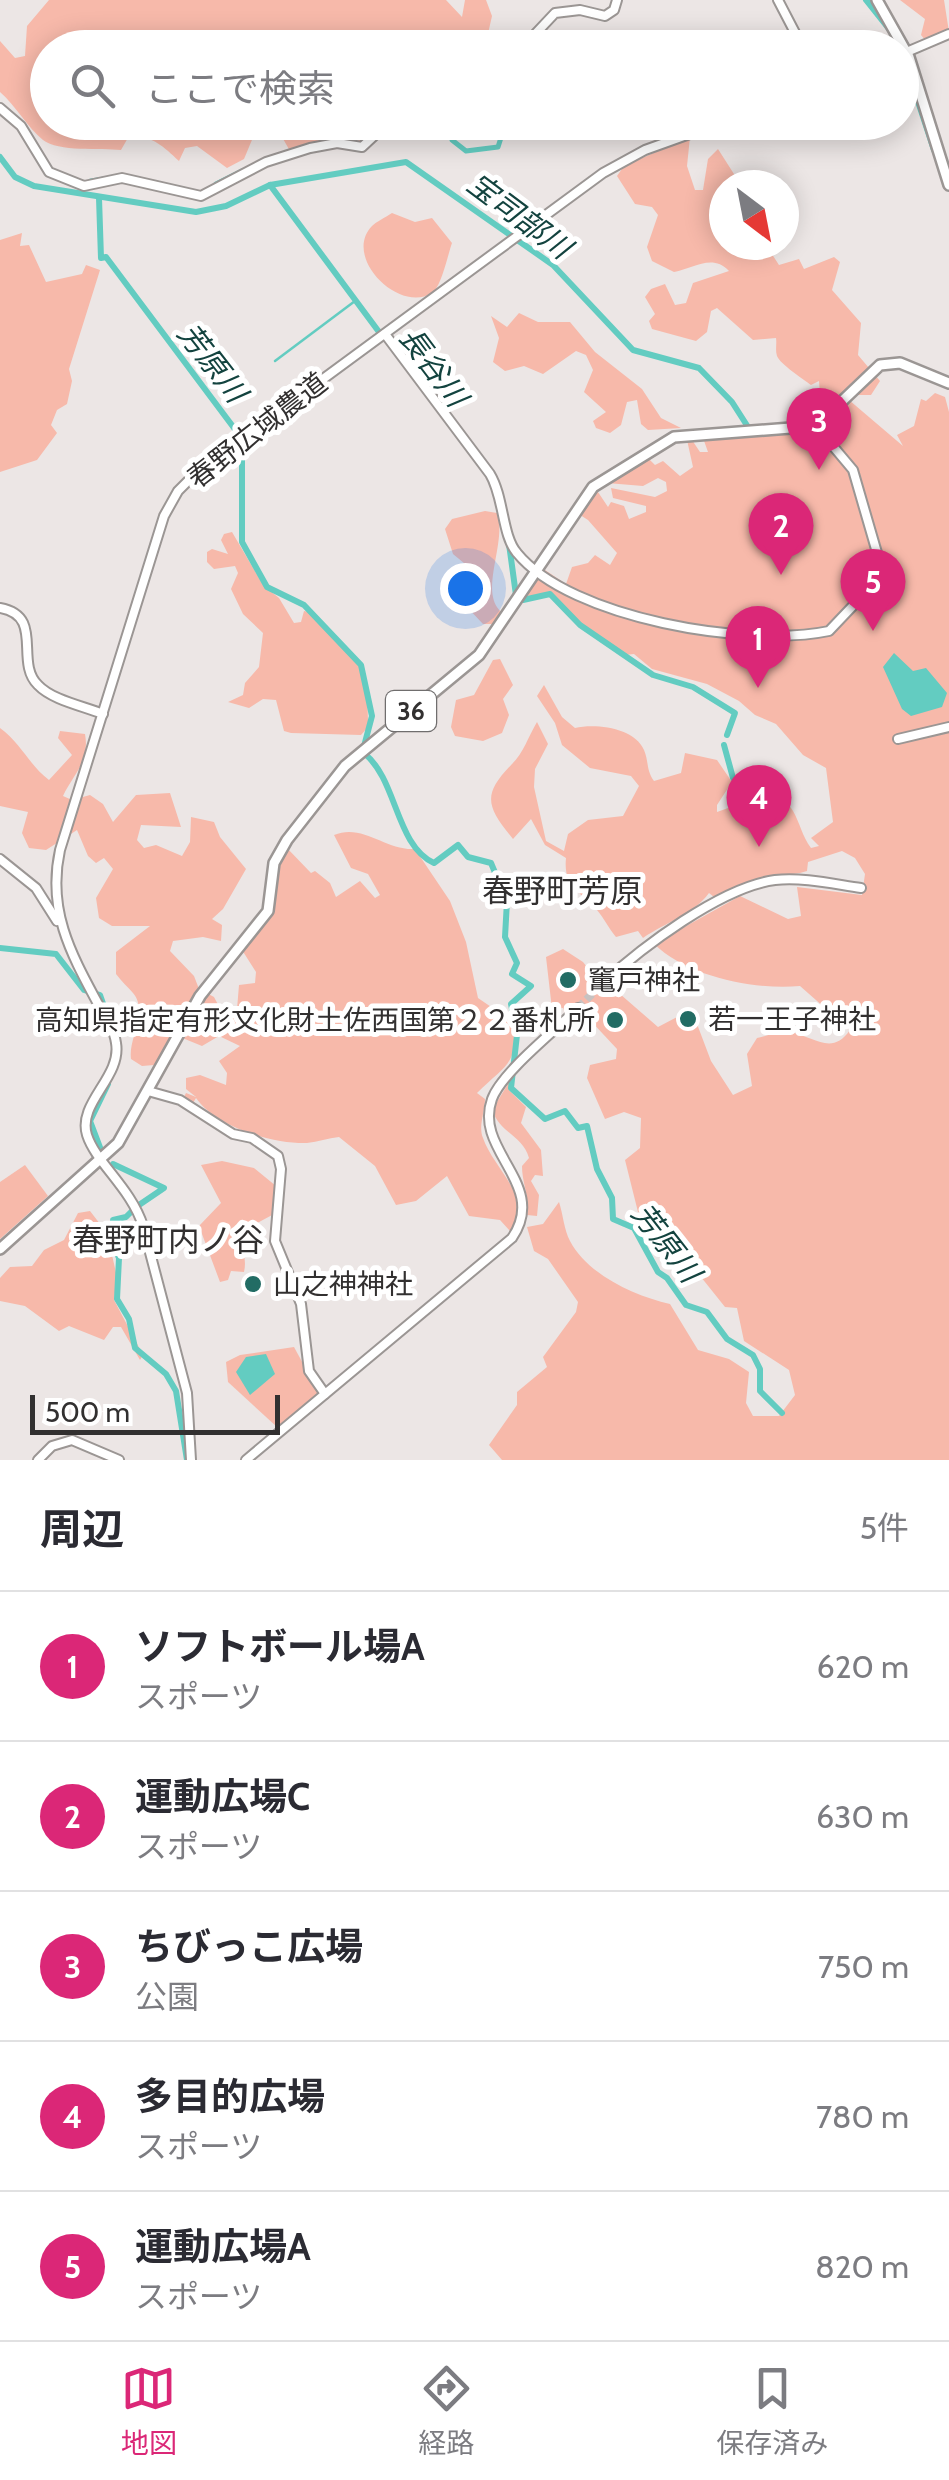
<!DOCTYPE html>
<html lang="ja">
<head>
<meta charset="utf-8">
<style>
	:root { --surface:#fff; --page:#f7f7f7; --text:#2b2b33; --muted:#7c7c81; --line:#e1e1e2; --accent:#db2777 }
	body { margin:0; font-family:Cabin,"Noto Sans JP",sans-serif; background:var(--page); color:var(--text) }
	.compass { position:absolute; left:709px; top:170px; width:90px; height:90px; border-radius:50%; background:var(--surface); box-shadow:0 5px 25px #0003; rotate:148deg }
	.scale { position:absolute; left:30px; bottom:25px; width:250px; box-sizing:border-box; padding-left:10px; border:5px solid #323030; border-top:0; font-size:28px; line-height:35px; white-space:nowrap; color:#323030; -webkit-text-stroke:8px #fff; paint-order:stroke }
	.you { position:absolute; left:465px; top:588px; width:35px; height:35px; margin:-25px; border:8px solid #fff; border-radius:50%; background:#1a73e8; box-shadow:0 0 0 15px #1a73e833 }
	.badge { display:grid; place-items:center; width:65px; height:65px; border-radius:50%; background:var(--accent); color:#fff; font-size:32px; font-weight:700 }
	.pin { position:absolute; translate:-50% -82px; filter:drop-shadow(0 2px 5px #0008) }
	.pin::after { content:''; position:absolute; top:52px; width:35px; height:30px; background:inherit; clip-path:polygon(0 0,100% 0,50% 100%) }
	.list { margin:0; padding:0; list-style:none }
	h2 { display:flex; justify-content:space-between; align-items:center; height:130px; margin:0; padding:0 40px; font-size:42px }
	h2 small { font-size:32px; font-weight:400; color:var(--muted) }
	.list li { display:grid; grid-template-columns:65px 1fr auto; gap:30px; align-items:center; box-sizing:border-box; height:150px; padding:0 40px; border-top:2px solid var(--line) }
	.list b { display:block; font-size:38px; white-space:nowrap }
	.list p { margin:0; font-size:32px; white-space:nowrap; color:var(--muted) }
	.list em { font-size:32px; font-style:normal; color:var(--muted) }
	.icon { flex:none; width:55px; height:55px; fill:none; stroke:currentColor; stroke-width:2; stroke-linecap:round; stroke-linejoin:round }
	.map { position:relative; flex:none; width:949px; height:1460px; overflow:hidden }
	.search { position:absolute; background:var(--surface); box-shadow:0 5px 25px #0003; left:30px; right:30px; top:30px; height:110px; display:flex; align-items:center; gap:25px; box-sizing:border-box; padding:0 35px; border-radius:55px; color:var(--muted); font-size:38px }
	.sheet { height:880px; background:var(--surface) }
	nav { display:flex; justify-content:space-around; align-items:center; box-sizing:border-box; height:140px; border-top:2px solid var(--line); background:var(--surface); font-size:28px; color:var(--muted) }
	nav a { display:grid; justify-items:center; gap:5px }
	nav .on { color:var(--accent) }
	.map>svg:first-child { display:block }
	.green { fill:#f7b9aa }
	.water { fill:#63ccc1 }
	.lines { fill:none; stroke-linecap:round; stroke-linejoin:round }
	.stream { stroke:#63ccc1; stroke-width:2.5 }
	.canal { stroke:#63ccc1; stroke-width:5 }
	.river { stroke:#63ccc1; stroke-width:6 }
	.secondary-tunnel { stroke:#c7c2c1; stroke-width:8; stroke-dasharray:8 4; stroke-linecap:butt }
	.secondary-casing { stroke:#9b9694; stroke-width:12 }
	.primary-casing { stroke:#9b9694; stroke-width:14 }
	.secondary { stroke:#fff; stroke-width:8 }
	.primary { stroke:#fff; stroke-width:9 }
	.poi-dot { fill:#226c64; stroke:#fff; stroke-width:4 }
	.labels { text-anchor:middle; stroke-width:10; stroke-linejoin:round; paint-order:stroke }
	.shield { fill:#fff; stroke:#706e6e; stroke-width:2.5 }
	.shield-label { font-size:25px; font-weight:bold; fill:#323030 }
	.street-label { font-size:28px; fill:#323030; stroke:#fff }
	.poi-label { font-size:28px; fill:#323030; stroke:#fff; text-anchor:start }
	.water-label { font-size:30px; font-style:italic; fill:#13433f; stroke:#fff }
	.quarter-label { font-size:32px; fill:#323030; stroke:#fff }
</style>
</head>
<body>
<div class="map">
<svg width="949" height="1460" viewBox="0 0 949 1460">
	<rect width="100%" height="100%" fill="#ece6e5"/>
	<g class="green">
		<path d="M49,0H446L462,17L465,0H486L492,16L485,47H402L385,36L370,35L354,48H48V122L259,123L244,159L227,168L197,146L185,148L179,161C163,146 152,135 129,136L121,150C101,148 58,152 43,140C28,128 16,106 0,92V41L15,58L25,56L27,26Z"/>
		<polygon points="900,0 944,0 949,32 926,41 921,35 925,19"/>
		<polygon points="274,123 381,123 363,143 336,128 330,129 331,141 290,151"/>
		<path d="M690,137L687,166L695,190H703L708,159L718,149L741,185H724V245H766L779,265L799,259L804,269L834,257L840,262L832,290L861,323L858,355L880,381L871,395H843L823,412L832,403L820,395L819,381L811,385C803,379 780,364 777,356C775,350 777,344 776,338L753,340L717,308L711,311L707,332L696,341L652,329L649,321L655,314L645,297L651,289L665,284L675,305L686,303L693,283L729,271C712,253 693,269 674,272L652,261L647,247L658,215L652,207L635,204L617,176L624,166Z"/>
		<path d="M392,213L415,222L432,218L452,243C448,254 441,288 432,293C399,314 342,257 372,226C376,222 386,217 392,213Z"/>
		<polygon points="22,233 20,246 29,245 46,282 82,274 86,265 100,270 69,369 72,381 67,404 57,410 51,425 57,433 37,460 0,472 0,240"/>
		<polygon points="519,313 538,322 570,322 595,352 642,389 661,418 681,428 648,430 641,424 637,400 627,402 621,425 610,433 596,428 593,421 606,412 584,392 593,370 586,355 576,351 543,374 524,366 505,371 493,362 499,338 491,316 507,327"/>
		<path d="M935,393L945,397L949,412V1460H502L489,1445L517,1405V1392L547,1367L543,1357L576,1312L578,1302L548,1259L534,1251L527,1227L543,1224L559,1202C563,1214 564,1230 570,1241C588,1275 635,1296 670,1304L698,1350L729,1359L749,1372L746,1403L753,1416H779L795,1395L789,1370L744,1341L737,1308L725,1307L701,1277L688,1276L668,1259L663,1221L650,1212H638L625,1160L640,1148L641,1118L624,1112L605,1119L587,1078L590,1065L616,1059L617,1049L575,1004L565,1014L563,1008L552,1009L546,957L563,949L583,962L603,987L620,994L658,1027L679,1016L697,1024L711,1061L733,1095L752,1086L747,1054L757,1038C767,1036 780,1031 790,1032C815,1037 832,1056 850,1030L800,986C753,990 689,977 654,944L740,896L788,919L801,916L797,887L862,895L865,874L855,858L842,851L808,862L807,871L800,873L756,879L714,897L709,893C693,915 666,922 643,938L638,931L616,937C609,929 604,918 597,910C580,891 563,887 566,858L545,845L531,819L513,839C486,806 482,795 512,764C523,754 529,735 537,722L548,744L535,769L534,787L546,841L564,851L568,834L588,820L623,816L639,786L631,776L590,768L562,745L555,723L537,696L544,685L562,717L575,728C596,723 635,728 644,750C649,762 646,770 654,781L681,773L685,753L717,760L732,782L717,805V812C739,805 777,784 793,811C800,823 802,836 811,848L819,846L811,838L833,822L826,768L803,755L776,724L755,715L739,701L707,684L652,669L634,654L625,655L581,624L550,592L524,597L545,570L566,584L572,567L588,563L595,555L610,565L617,553L588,520L577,513L596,489L608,507L611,502L624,506L629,519L646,512V506L613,498L611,488L655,497L667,491L666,482L658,478L643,486L607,483L646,456L655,465L663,461L680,476L693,467L687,440H692L700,452H708L703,438L812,433L827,425L849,400L903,446L897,435L914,426L921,399L926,401Z"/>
		<path d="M485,511L497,513C508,543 476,595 504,614L498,624H483L467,607L451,610L447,601L470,568L453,554L445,529L452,519Z"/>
		<path d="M232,532L263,585L279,598L294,623L301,622L304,611L309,612C356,655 369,659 368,727L361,735L291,733L284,731L276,700L263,699L249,708L228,702L243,695L245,683L259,667L263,633L243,614L231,589L238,573L235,566L214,569L207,562V552L212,549L228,554L221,540L224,534Z"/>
		<polygon points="500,659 513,685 503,699 509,715 502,733 483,741 455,736 451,727 456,700 474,695 493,660"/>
		<path d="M0,728C21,743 29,765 49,780L72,755L58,738L60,731L85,734C90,762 74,773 63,796L72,800L90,795L103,804L113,822L136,795L170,793L181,827L141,825L137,840L144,848L156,845L182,856L190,842L191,817L214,822L220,837L246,869L223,909L212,919L222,925L221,941L203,937L173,941L170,951L194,976L199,989L214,997L224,1016L237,1009L239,985L255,983L256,972L242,950L272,911L277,866L286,847L311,873L315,871L330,883L336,897L360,881L375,898L380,895L368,874L351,868L334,835C363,823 386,851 415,849L450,901L466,942L478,998L516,1024C517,1066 504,1066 477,1093L485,1099C485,1112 478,1126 483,1138C494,1170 534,1196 511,1232L500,1220L469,1216L447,1176L416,1201L396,1205L375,1166L339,1137C328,1138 318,1142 307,1143C273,1144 216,1127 196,1098L193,1103L184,1097L186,1093L196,1097L186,1089V1078L200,1075L226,1085L227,1073L219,1061L240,1046L219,1036L202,1046L180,1037L169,1042L154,1065L142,1066L131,1059C128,1038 149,1012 133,993C128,987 121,981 116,974V952L150,926H112L99,918L96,898L113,869L104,858L96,863L88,856L77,830L46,850L29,848L22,833L28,812L0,806Z"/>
		<path d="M511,1079L509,1090L526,1107L521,1123L541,1150L543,1176L535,1175L531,1181L539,1195L537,1216L527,1215C530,1197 522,1184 522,1166L529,1158C523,1136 500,1133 492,1110Z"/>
		<path d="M222,1161L254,1168L276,1186L274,1214L242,1231C238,1245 248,1255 244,1272L231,1271L228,1280L220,1282L199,1226L221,1203L201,1165Z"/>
		<polygon points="25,1165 48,1196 0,1239 0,1182"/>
		<polygon points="90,1211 107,1233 117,1277 114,1300 143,1355 140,1360 121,1327 113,1327 104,1340 69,1326 59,1331 25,1306 0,1301 0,1278 10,1267 32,1266 44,1250 64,1240 78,1213"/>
		<polygon points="294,1347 319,1393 277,1427 228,1382 226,1362 240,1355"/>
	</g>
	<g class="water">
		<polygon points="894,653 913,671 926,668 947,693 942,707 911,716 902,709 883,667"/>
		<polygon points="266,1354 275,1374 250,1395 236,1372 246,1357"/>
	</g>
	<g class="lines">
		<polyline class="stream" points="275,361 355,301"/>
		<g class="canal">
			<polyline points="451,122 452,140 466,151 498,147 506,122"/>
			<polyline points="91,181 124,176"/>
			<polyline points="216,184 242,171"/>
		</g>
		<g class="river">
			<polyline points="866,0 889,29"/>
			<polyline points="902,53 934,150"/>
			<polyline points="0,157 15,177 34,186 196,212 226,206 270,185 406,162 553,265 633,350 699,368 732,402 748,427"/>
			<polyline points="270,185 382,336"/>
			<polyline points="99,198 101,258 106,257 237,432 242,455 242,542 267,587 304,605 361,665 372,716 363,750"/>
			<polyline points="509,544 516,595"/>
			<polyline points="523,600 550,594 580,625 653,675 693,687 735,713 727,735"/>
			<polyline points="724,745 733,778 740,785"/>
			<path d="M365,754C397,780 396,846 434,863L458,845L468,857L491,863L507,901L505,937L517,963L512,974L531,986L511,1004L517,1035L511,1088L545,1119L565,1111L578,1128L587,1126L597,1169L612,1198L613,1219L634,1228L658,1272L667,1278L686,1305L707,1312L727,1339L753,1355L760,1369V1391L782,1413"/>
			<polyline points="0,948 56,954 84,990 100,995 106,1012"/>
			<polyline points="101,1150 90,1121 108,1084"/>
			<polyline points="113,1164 164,1188 139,1205"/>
			<polyline points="135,1208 126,1217 113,1220 113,1244 119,1258 117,1299 129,1319 135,1348 166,1374 176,1391 187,1460"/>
		</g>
		<polyline class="secondary-tunnel" points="578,1008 602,984"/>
		<defs>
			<g id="secondary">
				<polyline points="778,0 803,48"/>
				<polyline points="522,48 555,13 580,10 605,16 614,10 617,0"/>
				<polyline points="902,54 949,34"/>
				<polyline points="0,108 21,126 49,172 84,186 122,178 201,196 266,162 310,148 337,143 362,147 377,133 406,122"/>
				<path d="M385,334L490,474C504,497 502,536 517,553C571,619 749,648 829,631L867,591L880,563L853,470L816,426"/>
				<path d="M0,608C45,616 14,662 38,685C52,700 83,706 103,714"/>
				<polyline points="898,739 949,727"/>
				<polyline points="0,859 36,888 57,921"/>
				<path d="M602,984C641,948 721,887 775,880C803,877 833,884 861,888"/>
				<polyline points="148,1091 180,1100 233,1134 252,1138 278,1156 281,1169 275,1241 301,1304 309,1371 325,1394"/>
				<polyline points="38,1460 52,1446 72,1440 119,1460"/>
				<path d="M191,1460L187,1393L143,1226C131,1188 96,1163 87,1135C77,1103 122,1077 116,1043C114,1028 104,1014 97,1002C70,952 47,909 60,850L164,516L178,491L198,471L603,173L645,150L723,122"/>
				<path d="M246,1460L512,1238C549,1184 473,1151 492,1099C502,1072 556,1030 578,1008"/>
			</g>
			<g id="primary">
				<polyline points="877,0 909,57 949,185"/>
				<polyline points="0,1249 118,1143 200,996 268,911 274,863 287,840 345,766 479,655 593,487 674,437 816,426 880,365 900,363 949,383"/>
			</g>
		</defs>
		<use href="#secondary" class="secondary-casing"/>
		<use href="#primary" class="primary-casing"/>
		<use href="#secondary" class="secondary"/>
		<use href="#primary" class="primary"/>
	</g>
	<g class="poi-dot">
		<circle cx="568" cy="980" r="10"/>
		<circle cx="688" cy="1019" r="10"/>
		<circle cx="615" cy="1020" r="10"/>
		<circle cx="253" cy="1284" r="10"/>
	</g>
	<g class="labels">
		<rect class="shield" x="386" y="691" width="50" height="40" rx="8"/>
		<g class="shield-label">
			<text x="411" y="720">36</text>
		</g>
		<g class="street-label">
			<text transform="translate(257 430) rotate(-38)" y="10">春野広域農道</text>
		</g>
		<g class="poi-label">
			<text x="588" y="990">竃戸神社</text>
			<text x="708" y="1029">若一王子神社</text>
			<text x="595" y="1030" text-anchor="end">高知県指定有形文化財土佐西国第２２番札所</text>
			<text x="273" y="1294">山之神神社</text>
		</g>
		<g class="water-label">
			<text transform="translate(519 216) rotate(37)" y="10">宝司部川</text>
			<text transform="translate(212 363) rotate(52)" y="10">芳原川</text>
			<text transform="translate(433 367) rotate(53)" y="10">長谷川</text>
			<text transform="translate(666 1243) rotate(52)" y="10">芳原川</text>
		</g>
		<g class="quarter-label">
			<text x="562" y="902">春野町芳原</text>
			<text x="168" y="1251">春野町内ノ谷</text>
		</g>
	</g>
</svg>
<svg class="compass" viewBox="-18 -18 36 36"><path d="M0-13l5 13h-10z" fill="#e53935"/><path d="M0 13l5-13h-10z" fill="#7c7c81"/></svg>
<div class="scale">500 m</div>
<div class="you"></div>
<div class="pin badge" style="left:758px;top:688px">1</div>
<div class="pin badge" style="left:781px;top:575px">2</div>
<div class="pin badge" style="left:819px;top:470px">3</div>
<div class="pin badge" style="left:759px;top:847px">4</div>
<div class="pin badge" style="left:873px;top:631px">5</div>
<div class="search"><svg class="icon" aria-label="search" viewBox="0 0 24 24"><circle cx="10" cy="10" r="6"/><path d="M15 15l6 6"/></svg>ここで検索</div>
</div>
<section class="sheet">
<h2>周辺<small>5件</small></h2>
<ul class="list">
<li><span class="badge">1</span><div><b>ソフトボール場A</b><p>スポーツ</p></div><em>620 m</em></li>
<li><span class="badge">2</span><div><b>運動広場C</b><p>スポーツ</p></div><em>630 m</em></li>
<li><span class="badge">3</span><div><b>ちびっこ広場</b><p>公園</p></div><em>750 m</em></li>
<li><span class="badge">4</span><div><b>多目的広場</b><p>スポーツ</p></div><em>780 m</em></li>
<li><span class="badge">5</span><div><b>運動広場A</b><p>スポーツ</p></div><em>820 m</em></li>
</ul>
</section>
<nav>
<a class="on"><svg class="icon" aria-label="map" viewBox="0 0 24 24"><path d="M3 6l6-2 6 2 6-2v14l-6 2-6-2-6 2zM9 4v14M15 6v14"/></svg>地図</a>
<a><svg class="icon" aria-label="directions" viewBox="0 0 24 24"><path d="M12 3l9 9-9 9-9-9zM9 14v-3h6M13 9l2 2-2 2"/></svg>経路</a>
<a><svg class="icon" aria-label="saved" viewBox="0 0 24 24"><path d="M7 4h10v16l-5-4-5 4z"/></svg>保存済み</a>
</nav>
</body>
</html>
